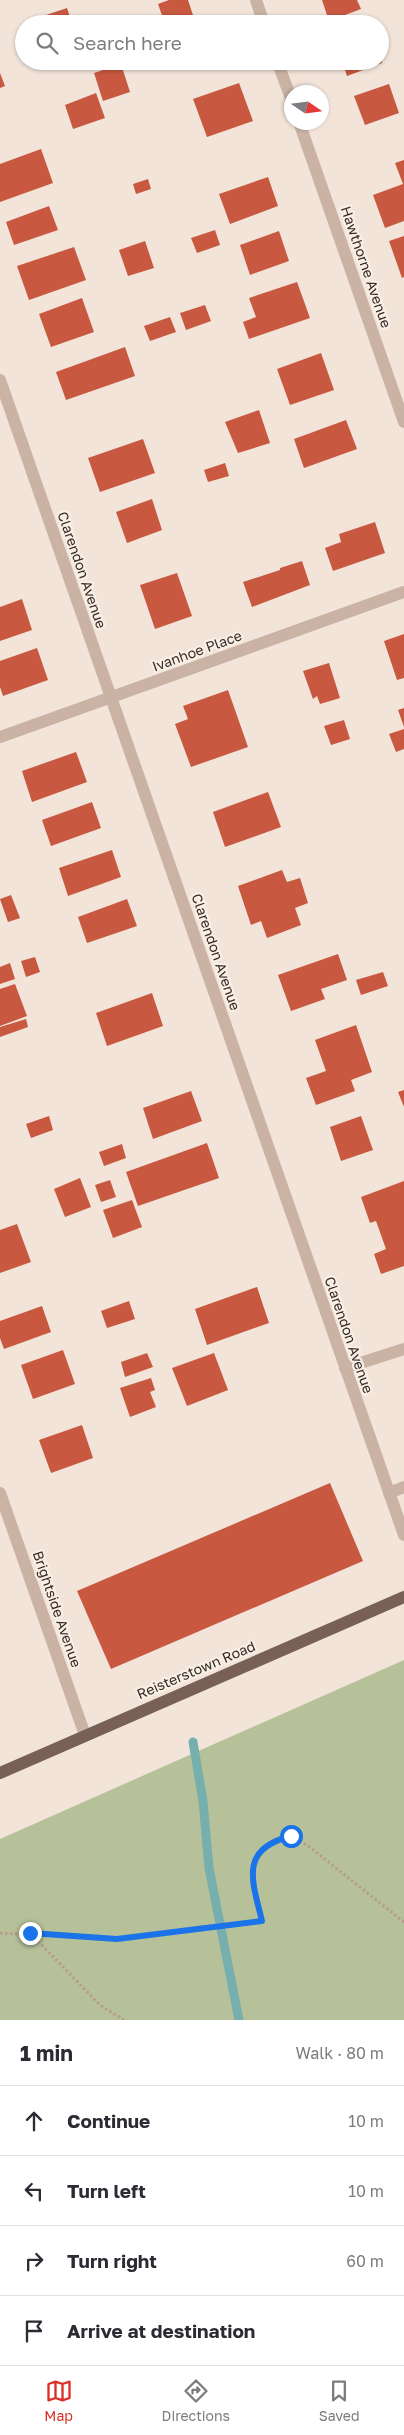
<!DOCTYPE html>
<html lang="en">
<head>
<meta charset="utf-8">
<style>
	:root { --surface:#fff; --page:#f2f2f3; --text:#2b2b33; --muted:#7c7c81; --line:#e1e1e2; --accent:#d93025 }
	body { margin:0; font-family:"Golos Text",sans-serif; background:var(--page); color:var(--text) }
	.compass { position:absolute; left:284px; top:85px; width:45px; height:45px; border-radius:50%; background:var(--surface); box-shadow:0 1px 4px #0004; rotate:103deg }
	.stop { position:absolute; width:15px; height:15px; margin:-11px; border:4px solid #1a73e8; border-radius:50%; background:#fff }
	.stop.end { background:#1a73e8; border-color:#fff; box-shadow:0 1px 5px #0008 }
	.list { margin:0; padding:0; list-style:none }
	h2 { display:flex; justify-content:space-between; align-items:center; height:65px; margin:0; padding:0 20px; font-size:21px }
	h2 small { font-size:16px; font-weight:400; color:var(--muted) }
	.list li { display:grid; grid-template-columns:32px 1fr auto; gap:15px; align-items:center; box-sizing:border-box; height:70px; padding:0 20px; border-top:1px solid var(--line) }
	.list b { display:block; font-size:19px; white-space:nowrap }
	.list em { font-size:16px; font-style:normal; color:var(--muted) }
	.icon { flex:none; width:28px; height:28px; fill:none; stroke:currentColor; stroke-width:2; stroke-linecap:round; stroke-linejoin:round }
	.map { position:relative; flex:none; width:404px; height:2020px; overflow:hidden }
	.search { position:absolute; background:var(--surface); box-shadow:0 1px 4px #0004; left:15px; right:15px; top:15px; height:55px; display:flex; align-items:center; gap:12px; box-sizing:border-box; padding:0 18px; border-radius:28px; color:var(--muted); font-size:19px }
	.sheet { height:345px; background:var(--surface) }
	nav { display:flex; justify-content:space-around; align-items:center; box-sizing:border-box; height:70px; border-top:1px solid var(--line); background:var(--surface); font-size:14px; color:var(--muted) }
	nav a { display:grid; justify-items:center; gap:2px }
	nav .on { color:var(--accent) }
	.map>svg:first-child { display:block }
	.green { fill:#b6c199 }
	.lines { fill:none; stroke-linecap:round; stroke-linejoin:round }
	.stream { stroke:#77afae; stroke-width:9 }
	.building { fill:#c85840 }
	.path { stroke:#b59d8f; stroke-width:3; stroke-dasharray:2.5 2.5; stroke-linecap:butt }
	.service { stroke:#cab3a5; stroke-width:12 }
	.minor { stroke:#cab3a5; stroke-width:12 }
	.primary { stroke:#786057; stroke-width:12 }
	.route { stroke:#1a73e8; stroke-width:6 }
	.labels { text-anchor:middle; stroke-width:4.5; stroke-linejoin:round; paint-order:stroke }
	.street-label { font-size:14px; fill:#352a26; stroke:#f9efe5 }
</style>
</head>
<body>
<div class="map">
<svg width="404" height="2020" viewBox="0 0 404 2020">
	<rect width="100%" height="100%" fill="#f2e4d9"/>
	<polygon class="green" points="404,1660 404,2020 0,2020 0,1839"/>
	<g class="lines">
		<polyline class="stream" points="193,1742 203,1801 209,1868 239,2020"/>
	</g>
	<g class="building">
		<polygon points="169,0 188,0 196,24 165,24 158,4"/>
		<polygon points="322,0 357,0 361,9 329,21"/>
		<polygon points="67,8 72,23 46,24 43,16"/>
		<polygon points="342,61 382,61 382,63 347,76"/>
		<polygon points="121,64 130,92 103,101 94,73"/>
		<polygon points="0,73 5,86 0,88"/>
		<polygon points="239,83 253,121 207,137 193,99"/>
		<polygon points="389,84 399,113 365,125 354,96"/>
		<polygon points="96,93 105,118 73,129 65,105"/>
		<polygon points="41,149 53,183 0,202 0,164"/>
		<polygon points="404,160 404,221 385,228 373,195 403,184 395,163"/>
		<polygon points="268,177 278,206 230,224 219,194"/>
		<polygon points="148,179 151,189 136,194 133,184"/>
		<polygon points="49,206 58,230 14,245 6,222"/>
		<polygon points="215,230 220,245 197,253 191,238"/>
		<polygon points="279,231 289,261 250,275 240,245"/>
		<polygon points="404,236 404,277 402,278 389,241"/>
		<polygon points="145,241 154,268 128,276 119,250"/>
		<polygon points="74,247 86,280 29,300 17,266"/>
		<polygon points="297,282 310,318 249,339 243,322 256,317 249,298"/>
		<polygon points="82,298 94,332 51,347 39,314"/>
		<polygon points="205,305 211,321 186,330 180,313"/>
		<polygon points="170,317 176,332 150,341 144,326"/>
		<polygon points="125,347 135,376 66,400 56,372"/>
		<polygon points="321,353 334,390 290,405 277,369"/>
		<polygon points="259,410 270,443 238,453 225,422"/>
		<polygon points="346,420 357,449 304,468 294,439"/>
		<polygon points="143,439 155,473 100,492 88,458"/>
		<polygon points="225,463 229,476 208,482 204,470"/>
		<polygon points="152,499 162,530 127,543 116,512"/>
		<polygon points="375,522 385,553 333,571 325,548 341,542 339,534"/>
		<polygon points="302,561 310,585 252,607 243,582 280,570 280,568"/>
		<polygon points="177,573 192,616 155,629 140,585"/>
		<polygon points="22,599 32,630 0,641 0,607"/>
		<polygon points="404,634 404,678 397,680 384,641"/>
		<polygon points="37,648 48,680 3,696 0,687 0,661"/>
		<polygon points="329,663 340,698 320,704 317,696 313,699 303,671"/>
		<polygon points="228,690 248,747 191,767 175,724 188,719 183,706"/>
		<polygon points="404,708 404,727 398,710"/>
		<polygon points="344,720 350,739 331,745 324,726"/>
		<polygon points="404,729 404,749 396,752 389,734"/>
		<polygon points="76,752 87,782 32,802 22,771"/>
		<polygon points="268,792 281,827 225,847 213,812"/>
		<polygon points="92,802 101,828 51,846 42,820"/>
		<polygon points="112,850 121,877 68,896 59,868"/>
		<polygon points="282,870 287,882 300,878 308,903 295,908 301,925 267,938 261,921 251,925 238,886"/>
		<polygon points="11,895 20,918 8,922 0,899"/>
		<polygon points="127,899 137,926 87,943 78,917"/>
		<polygon points="338,954 347,980 321,989 325,999 291,1011 278,975"/>
		<polygon points="35,957 40,972 26,977 21,961"/>
		<polygon points="10,963 15,979 0,984 0,967"/>
		<polygon points="383,972 388,986 361,995 356,980"/>
		<polygon points="15,984 27,1016 0,1026 0,989"/>
		<polygon points="152,993 163,1026 107,1046 96,1013"/>
		<polygon points="26,1019 28,1027 0,1037 0,1027"/>
		<polygon points="356,1025 372,1072 351,1080 355,1091 316,1105 306,1078 326,1071 315,1040"/>
		<polygon points="404,1090 404,1107 398,1092"/>
		<polygon points="191,1091 202,1121 153,1139 143,1108"/>
		<polygon points="49,1116 53,1130 31,1138 26,1124"/>
		<polygon points="361,1116 373,1150 341,1161 330,1127"/>
		<polygon points="207,1143 219,1178 138,1206 126,1172"/>
		<polygon points="122,1144 126,1158 104,1166 99,1152"/>
		<polygon points="80,1178 91,1207 65,1217 54,1189"/>
		<polygon points="110,1180 116,1197 101,1202 95,1185"/>
		<polygon points="404,1181 404,1266 381,1274 374,1254 386,1249 376,1221 370,1223 361,1197"/>
		<polygon points="132,1200 142,1227 113,1238 103,1210"/>
		<polygon points="17,1224 31,1262 0,1273 0,1230"/>
		<polygon points="257,1287 269,1323 207,1345 195,1309"/>
		<polygon points="129,1301 135,1319 107,1328 101,1311"/>
		<polygon points="42,1306 51,1332 4,1349 0,1338 0,1321"/>
		<polygon points="63,1350 75,1384 33,1399 21,1365"/>
		<polygon points="147,1353 153,1367 125,1377 121,1362"/>
		<polygon points="214,1353 228,1390 187,1406 172,1368"/>
		<polygon points="151,1378 155,1390 150,1392 156,1407 130,1417 120,1388"/>
		<polygon points="82,1425 93,1458 51,1473 39,1440"/>
		<polygon points="330,1483 363,1561 111,1669 77,1591"/>
	</g>
	<g class="lines">
		<g class="path">
			<path d="M0,1933L117,1939L200,1927L262,1921C252,1880 239,1849 291,1836L307,1845L404,1922"/>
			<polyline points="31,1934 100,2005 124,2020"/>
		</g>
		<g class="service">
			<polyline points="345,1368 404,1349"/>
			<polyline points="389,1493 404,1487"/>
		</g>
		<g class="minor">
			<polyline points="256,0 264,24"/>
			<polyline points="277,61 292,101"/>
			<polyline points="299,122 404,422"/>
			<polyline points="0,380 404,1535"/>
			<polyline points="0,737 404,592"/>
			<polyline points="0,1493 85,1735"/>
		</g>
		<polyline class="primary" points="0,1773 404,1597"/>
	</g>
	<g class="lines">
		<path class="route" d="M30,1933L117,1939L262,1921C252,1880 239,1849 291,1836"/>
	</g>
	<g class="labels">
		<g class="street-label">
			<text transform="translate(366 267) rotate(71)" y="5">Hawthorne Avenue</text>
			<text transform="translate(82 570) rotate(71)" y="5">Clarendon Avenue</text>
			<text transform="translate(197 651) rotate(-20)" y="5">Ivanhoe Place</text>
			<text transform="translate(216 952) rotate(71)" y="5">Clarendon Avenue</text>
			<text transform="translate(349 1335) rotate(71)" y="5">Clarendon Avenue</text>
			<text transform="translate(57 1609) rotate(71)" y="5">Brightside Avenue</text>
			<text transform="translate(196 1670) rotate(-23)" y="5">Reisterstown Road</text>
		</g>
	</g>
</svg>
<svg class="compass" viewBox="-18 -18 36 36"><path d="M0-13l5 13h-10z" fill="#e53935"/><path d="M0 13l5-13h-10z" fill="#7c7c81"/></svg>
<div class="stop" style="left:291px;top:1836px"></div>
<div class="stop end" style="left:30px;top:1933px"></div>
<div class="search"><svg class="icon" aria-label="search" viewBox="0 0 24 24"><circle cx="10" cy="10" r="6"/><path d="M15 15l6 6"/></svg>Search here</div>
</div>
<section class="sheet">
<h2>1 min<small>Walk · 80 m</small></h2>
<ul class="list">
<li><svg class="icon" aria-label="ahead" viewBox="0 0 24 24"><path d="M12 20V5M6 11l6-6 6 6"/></svg><div><b>Continue</b></div><em>10 m</em></li>
<li><svg class="icon" aria-label="left" viewBox="0 0 24 24"><path d="M17 20v-9H6M10 6l-5 5 5 5"/></svg><div><b>Turn left</b></div><em>10 m</em></li>
<li><svg class="icon" aria-label="right" viewBox="0 0 24 24"><path d="M7 20v-9h11M14 6l5 5-5 5"/></svg><div><b>Turn right</b></div><em>60 m</em></li>
<li><svg class="icon" aria-label="arrive" viewBox="0 0 24 24"><path d="M6 21V4h12l-3 4 3 4H6"/></svg><div><b>Arrive at destination</b></div></li>
</ul>
</section>
<nav>
<a class="on"><svg class="icon" aria-label="map" viewBox="0 0 24 24"><path d="M3 6l6-2 6 2 6-2v14l-6 2-6-2-6 2zM9 4v14M15 6v14"/></svg>Map</a>
<a><svg class="icon" aria-label="directions" viewBox="0 0 24 24"><path d="M12 3l9 9-9 9-9-9zM9 14v-3h6M13 9l2 2-2 2"/></svg>Directions</a>
<a><svg class="icon" aria-label="saved" viewBox="0 0 24 24"><path d="M7 4h10v16l-5-4-5 4z"/></svg>Saved</a>
</nav>
</body>
</html>
